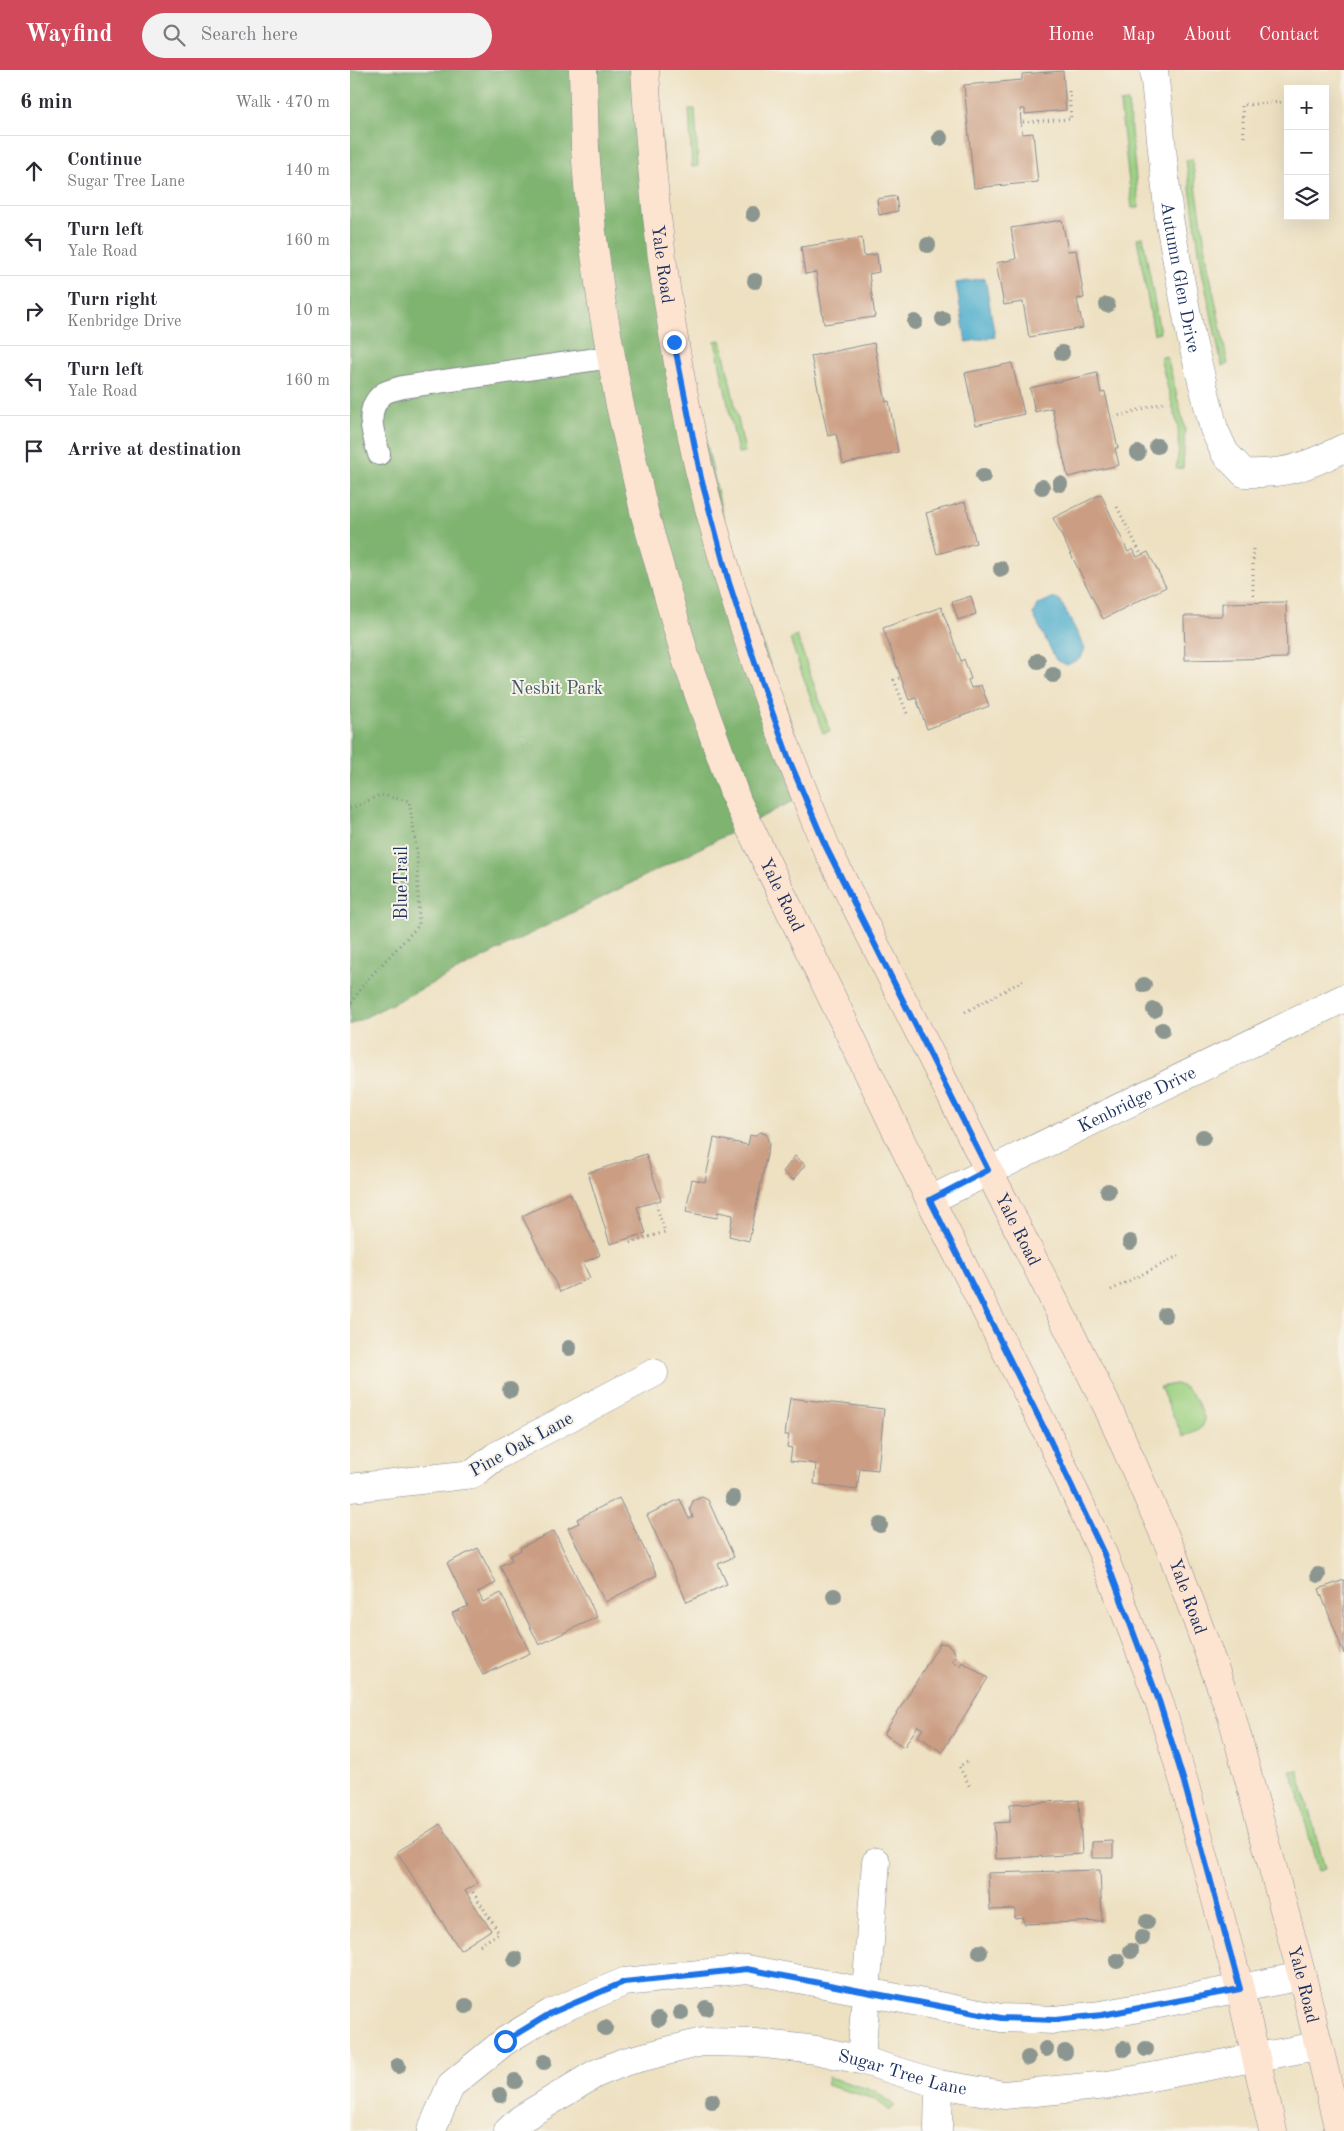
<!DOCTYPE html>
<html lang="en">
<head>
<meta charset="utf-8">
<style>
	:root { --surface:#fff; --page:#f2f2f3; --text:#2b2b33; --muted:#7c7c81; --line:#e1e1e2; --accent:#d1495b }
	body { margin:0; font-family:"Old Standard TT",serif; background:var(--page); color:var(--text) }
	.controls { position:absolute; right:15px; top:15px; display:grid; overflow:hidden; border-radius:0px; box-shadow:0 5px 20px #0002 }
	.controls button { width:45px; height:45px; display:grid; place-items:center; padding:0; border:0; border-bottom:1px solid var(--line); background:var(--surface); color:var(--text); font:25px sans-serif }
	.stop { position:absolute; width:15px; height:15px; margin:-11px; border:4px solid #1a73e8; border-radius:50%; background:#fff }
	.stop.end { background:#1a73e8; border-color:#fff; box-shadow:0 1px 5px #0008 }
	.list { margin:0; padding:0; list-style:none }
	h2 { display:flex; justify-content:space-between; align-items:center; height:65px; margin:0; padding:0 20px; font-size:21px }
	h2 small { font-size:16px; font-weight:400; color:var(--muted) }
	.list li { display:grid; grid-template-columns:32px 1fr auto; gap:15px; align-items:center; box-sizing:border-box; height:70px; padding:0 20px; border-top:1px solid var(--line) }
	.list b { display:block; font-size:19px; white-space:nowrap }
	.list p { margin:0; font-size:16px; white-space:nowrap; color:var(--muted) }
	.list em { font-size:16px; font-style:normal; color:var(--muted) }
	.icon { flex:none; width:28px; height:28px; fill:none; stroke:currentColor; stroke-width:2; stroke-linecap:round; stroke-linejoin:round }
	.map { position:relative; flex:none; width:994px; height:2061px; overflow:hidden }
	header { display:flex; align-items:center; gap:30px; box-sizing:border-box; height:70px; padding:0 25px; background:var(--accent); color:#fff }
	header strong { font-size:24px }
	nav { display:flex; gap:28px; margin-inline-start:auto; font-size:18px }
	.search { width:350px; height:45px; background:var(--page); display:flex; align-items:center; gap:12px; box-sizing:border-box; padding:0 18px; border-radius:28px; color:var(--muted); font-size:19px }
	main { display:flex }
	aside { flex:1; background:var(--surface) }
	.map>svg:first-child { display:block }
	.green { fill:#9dd182; stroke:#5c8070 }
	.forest { fill:#7eb370; stroke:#4c7167 }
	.water { fill:#4fafce; stroke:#356f96 }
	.building { fill:#cb9e83 }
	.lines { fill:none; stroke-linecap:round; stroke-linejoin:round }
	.service-casing { stroke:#848890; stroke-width:24 }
	.minor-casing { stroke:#848890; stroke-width:29 }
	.secondary-casing { stroke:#848890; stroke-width:29 }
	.path { stroke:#848890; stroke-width:3; stroke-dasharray:1 4; stroke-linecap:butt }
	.service { stroke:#fff; stroke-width:22 }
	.minor { stroke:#fff; stroke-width:28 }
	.secondary { stroke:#fde4d1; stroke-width:28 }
	.tree { fill:#8c9690 }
	.route { stroke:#1a73e8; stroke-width:6 }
	.labels { text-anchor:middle; stroke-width:4; stroke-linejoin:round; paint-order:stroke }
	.street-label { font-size:18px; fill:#1b2f5e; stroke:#f7f3e8 }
	.park-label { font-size:18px; fill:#3c5867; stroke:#f7f3e8 }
</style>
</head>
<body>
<header>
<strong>Wayfind</strong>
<div class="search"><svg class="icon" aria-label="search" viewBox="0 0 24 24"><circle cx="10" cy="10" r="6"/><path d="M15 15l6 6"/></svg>Search here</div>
<nav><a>Home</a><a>Map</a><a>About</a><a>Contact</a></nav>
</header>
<main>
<aside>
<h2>6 min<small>Walk · 470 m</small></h2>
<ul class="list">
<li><svg class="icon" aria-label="ahead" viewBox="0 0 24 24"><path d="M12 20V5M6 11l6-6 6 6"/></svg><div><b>Continue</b><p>Sugar Tree Lane</p></div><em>140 m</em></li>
<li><svg class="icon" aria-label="left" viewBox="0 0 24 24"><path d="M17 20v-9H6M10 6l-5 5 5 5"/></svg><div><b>Turn left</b><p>Yale Road</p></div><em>160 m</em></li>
<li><svg class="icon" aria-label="right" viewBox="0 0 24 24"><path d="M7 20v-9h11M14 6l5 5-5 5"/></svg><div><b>Turn right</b><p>Kenbridge Drive</p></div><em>10 m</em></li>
<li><svg class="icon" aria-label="left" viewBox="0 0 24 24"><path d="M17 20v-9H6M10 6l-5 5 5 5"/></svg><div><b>Turn left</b><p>Yale Road</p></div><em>160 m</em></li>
<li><svg class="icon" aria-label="arrive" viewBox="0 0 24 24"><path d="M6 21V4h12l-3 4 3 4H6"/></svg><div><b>Arrive at destination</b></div></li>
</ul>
</aside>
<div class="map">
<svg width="994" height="2061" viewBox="0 0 994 2061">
	<rect width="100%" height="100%" fill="#f7f3e8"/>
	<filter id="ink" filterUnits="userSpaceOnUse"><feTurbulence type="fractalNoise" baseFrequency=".02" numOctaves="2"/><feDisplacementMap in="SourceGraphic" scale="10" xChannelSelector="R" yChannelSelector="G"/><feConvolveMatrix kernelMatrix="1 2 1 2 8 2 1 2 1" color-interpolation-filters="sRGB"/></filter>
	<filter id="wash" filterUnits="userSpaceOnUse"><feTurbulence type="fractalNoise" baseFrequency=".0096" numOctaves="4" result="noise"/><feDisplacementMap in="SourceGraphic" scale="20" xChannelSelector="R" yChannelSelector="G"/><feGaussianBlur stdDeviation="1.12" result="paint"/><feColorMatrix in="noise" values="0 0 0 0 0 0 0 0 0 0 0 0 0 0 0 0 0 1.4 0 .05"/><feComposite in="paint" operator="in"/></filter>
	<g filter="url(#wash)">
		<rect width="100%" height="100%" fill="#eee1c2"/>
		<g class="green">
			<polygon points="778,32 789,138 782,138 770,33"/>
			<polygon points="339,39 345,39 348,96 342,97"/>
			<polygon points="842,89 859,200 878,294 872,296 852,201 836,90"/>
			<polygon points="793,167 810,263 804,264 787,168"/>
			<polygon points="371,270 395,382 388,383 365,271"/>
			<polygon points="817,286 835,359 833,398 826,399 829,379 828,357 810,288"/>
			<polygon points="447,566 480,661 473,663 440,569"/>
			<path d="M825,1314C842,1317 849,1335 855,1350L852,1357L833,1367L810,1317Z"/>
			<polygon points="948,1700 975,1799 968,1801 949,1729 950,1728 940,1701"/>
			<polygon points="478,2007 525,2021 545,2036 539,2041 525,2029 476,2015"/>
		</g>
		<polygon class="forest" points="0,0 306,0 323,212 339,295 383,491 465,720 0,955"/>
		<g class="water">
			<polygon points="635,208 645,267 616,272 606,213"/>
			<polygon points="702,528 710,530 735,578 731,588 717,595 706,590 683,544 687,535"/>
		</g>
		<g id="blocks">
			<g class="building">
				<polygon points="713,1 716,40 675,44 675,39 670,39 672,64 683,63 688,112 624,118 614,15 672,10 672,4"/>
				<polygon points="546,126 548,141 529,145 527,129"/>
				<polygon points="712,150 718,181 726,180 734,228 727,229 733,258 679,267 673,232 654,235 646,193 666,189 661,158"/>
				<polygon points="512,168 514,186 527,184 529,202 519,204 525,247 474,254 466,202 455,204 451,177"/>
				<polygon points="524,273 536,332 539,331 548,382 493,394 486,364 478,366 461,286"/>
				<polygon points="662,293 674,344 626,355 615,303"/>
				<polygon points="747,303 751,323 755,322 768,378 765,378 769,395 718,407 702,338 685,342 680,318"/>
				<polygon points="751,424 778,482 783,479 787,487 798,482 816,517 753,549 703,448"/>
				<polygon points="615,432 626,473 587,484 576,443"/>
				<polygon points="621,526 626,544 608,550 602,532"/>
				<polygon points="936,532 937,588 835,590 834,546 872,546 872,533"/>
				<polygon points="591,537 611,591 614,589 621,609 618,610 621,618 631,615 639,636 577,659 566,628 559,630 533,558"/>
				<polygon points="410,1062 416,1064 419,1074 399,1171 379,1166 383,1145 368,1142 367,1148 336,1142 342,1109 355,1112 364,1068 398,1075 400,1065 404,1066"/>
				<polygon points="296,1084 311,1130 287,1137 296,1163 260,1174 238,1103"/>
				<polygon points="445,1086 455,1095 443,1110 433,1102"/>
				<polygon points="220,1123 250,1185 233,1193 240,1208 210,1222 172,1146"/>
				<polygon points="440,1328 534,1339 528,1400 510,1398 507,1420 464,1414 466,1394 440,1391 442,1378 437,1377 439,1365 435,1365"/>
				<polygon points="352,1427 358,1430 384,1487 368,1494 377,1514 337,1532 297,1445 330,1429 339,1449 343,1447 340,1439 343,1431"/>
				<polygon points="269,1428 307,1505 255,1532 218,1458 229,1453 227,1449"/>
				<polygon points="204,1461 247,1547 189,1575 150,1496 162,1490 160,1486 171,1480 170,1478"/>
				<polygon points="128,1478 146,1513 128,1522 133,1532 151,1523 180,1583 133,1605 102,1543 118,1536 97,1493"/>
				<polygon points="994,1510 994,1584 969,1519"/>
				<polygon points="590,1573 597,1574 603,1579 606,1586 602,1591 610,1596 612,1592 638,1608 592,1682 568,1666 573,1659 568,1656 554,1677 534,1664"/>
				<polygon points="729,1730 732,1784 646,1789 644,1753 660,1752 660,1734"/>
				<polygon points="90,1754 128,1813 115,1821 141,1860 110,1880 47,1782"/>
				<polygon points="763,1771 763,1788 742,1788 742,1772"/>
				<polygon points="750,1800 752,1851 674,1854 674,1848 665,1849 665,1839 640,1840 638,1803"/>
			</g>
		</g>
	</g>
	<g filter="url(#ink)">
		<use href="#blocks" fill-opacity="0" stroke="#848890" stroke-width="1"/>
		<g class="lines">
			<defs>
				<path id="service" d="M29,384C23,364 14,339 33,324C38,320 47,319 53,317L261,287"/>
				<g id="minor">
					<path id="s1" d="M804,0L819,148L841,267L864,359L875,383L894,403C936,405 957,396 994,378"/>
					<path id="s2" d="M580,1130L994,928"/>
					<polyline points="0,1418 123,1404 146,1386 304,1303"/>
					<polyline points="511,1990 526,1792"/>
					<polyline points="81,2061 101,2015 155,1971 201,1943 274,1912 397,1899 651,1948 705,1950 752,1945 952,1906"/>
					<path id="s3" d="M158,2061L171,2049L245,2004L274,1992L352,1972L406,1973L466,1980L511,1990L589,2014L654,2025L758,2015L967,1976"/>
					<polyline points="588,2061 589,2014"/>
				</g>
				<g id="secondary">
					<path id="s4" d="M233,0L235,79L242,162L252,235L269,331L295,445L336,589L387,731L573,1116L699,1366L753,1484L809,1631L834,1712L890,1919L923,2061"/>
					<path id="s5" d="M295,0C301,113 314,224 336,336C341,361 345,386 352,411C383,536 426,657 476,777L758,1338L822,1482L882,1647L952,1906L989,2061"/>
				</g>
			</defs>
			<use href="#service" class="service-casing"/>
			<use href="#minor" class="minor-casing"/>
			<use href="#secondary" class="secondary-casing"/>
			<g class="path">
				<polyline points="673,52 721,49 719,21"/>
				<polyline points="894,67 892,35 932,32"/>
				<polyline points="764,347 817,332"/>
				<polyline points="767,437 791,484"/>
				<polyline points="903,479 903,529"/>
				<polyline points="549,608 544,610 558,646"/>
				<polyline points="0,739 30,725 59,731 67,782 69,855 16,911 0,935"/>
				<polyline points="615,942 674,910"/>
				<polyline points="280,1173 315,1162 306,1135"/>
				<polyline points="761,1220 830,1185"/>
				<polyline points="617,1692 609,1696 620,1717"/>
				<polyline points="123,1822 149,1863 130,1875"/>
			</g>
			<use href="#service" class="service"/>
			<use href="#minor" class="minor"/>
			<use href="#secondary" class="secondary"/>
		</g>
		<g class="tree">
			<circle cx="590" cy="68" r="8"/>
			<circle cx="403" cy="144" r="8"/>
			<circle cx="578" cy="175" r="8"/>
			<circle cx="405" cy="211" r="8"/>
			<circle cx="757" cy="235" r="8"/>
			<circle cx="593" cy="249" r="8"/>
			<circle cx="565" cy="252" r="8"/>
			<circle cx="712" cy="283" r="8"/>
			<circle cx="807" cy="376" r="8"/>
			<circle cx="788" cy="383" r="8"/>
			<circle cx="633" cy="406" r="8"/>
			<circle cx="710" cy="414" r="8"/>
			<circle cx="692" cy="417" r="8"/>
			<circle cx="651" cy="499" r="8"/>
			<circle cx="688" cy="591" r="8"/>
			<circle cx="703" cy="605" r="8"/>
			<circle cx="794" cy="915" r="8"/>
			<circle cx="804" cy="940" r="8"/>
			<circle cx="812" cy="960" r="8"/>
			<circle cx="853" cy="1067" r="8"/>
			<circle cx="758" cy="1121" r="8"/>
			<circle cx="780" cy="1172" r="8"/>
			<circle cx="815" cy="1245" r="8"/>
			<circle cx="219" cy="1278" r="8"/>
			<circle cx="160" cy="1320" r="8"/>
			<circle cx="383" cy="1428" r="8"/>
			<circle cx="530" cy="1455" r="8"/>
			<circle cx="968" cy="1505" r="8"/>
			<circle cx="484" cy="1526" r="8"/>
			<circle cx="797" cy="1852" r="8"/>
			<circle cx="792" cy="1868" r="8"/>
			<circle cx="781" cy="1881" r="8"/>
			<circle cx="630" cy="1882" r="8"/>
			<circle cx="165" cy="1889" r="8"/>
			<circle cx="767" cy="1891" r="8"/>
			<circle cx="116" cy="1936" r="8"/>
			<circle cx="356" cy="1938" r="8"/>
			<circle cx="331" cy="1943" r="8"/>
			<circle cx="309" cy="1949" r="8"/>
			<circle cx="255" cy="1958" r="8"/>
			<circle cx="696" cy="1979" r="8"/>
			<circle cx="774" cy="1979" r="8"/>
			<circle cx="796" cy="1979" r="8"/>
			<circle cx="715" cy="1982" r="8"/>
			<circle cx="678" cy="1988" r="8"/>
			<circle cx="194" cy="1992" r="8"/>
			<circle cx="48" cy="1996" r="8"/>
			<circle cx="165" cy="2011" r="8"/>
			<circle cx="150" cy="2025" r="8"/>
			<circle cx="362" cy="2031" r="8"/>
		</g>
	</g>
	<g class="lines" filter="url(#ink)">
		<polyline class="route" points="155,1971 201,1943 274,1912 397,1899 651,1948 705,1950 752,1945 890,1919 834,1712 809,1631 754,1484 698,1366 580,1130 638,1100 476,777 440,692 411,611 379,513 351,408 324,272"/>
	</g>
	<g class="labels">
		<g class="street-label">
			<text dy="6" stroke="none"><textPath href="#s5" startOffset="195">Yale Road</textPath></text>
			<text dy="6" stroke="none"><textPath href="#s1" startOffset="209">Autumn Glen Drive</textPath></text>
			<text transform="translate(51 813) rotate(-90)" y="6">BlueTrail</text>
			<text dy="6" stroke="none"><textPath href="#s4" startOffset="855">Yale Road</textPath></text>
			<text dy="6" stroke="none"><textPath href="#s2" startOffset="230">Kenbridge Drive</textPath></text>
			<text dy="6" stroke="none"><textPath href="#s5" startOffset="1230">Yale Road</textPath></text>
			<text transform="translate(171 1374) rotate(-29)" y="6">Pine Oak Lane</text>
			<text dy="6" stroke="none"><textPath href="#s5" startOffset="1635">Yale Road</textPath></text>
			<text dy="6" stroke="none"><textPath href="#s5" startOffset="2040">Yale Road</textPath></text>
			<text dy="6" stroke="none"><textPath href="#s3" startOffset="420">Sugar Tree Lane</textPath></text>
		</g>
		<g class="park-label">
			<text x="207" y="624">Nesbit Park</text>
		</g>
	</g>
</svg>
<div class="controls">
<button>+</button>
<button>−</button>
<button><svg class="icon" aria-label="layers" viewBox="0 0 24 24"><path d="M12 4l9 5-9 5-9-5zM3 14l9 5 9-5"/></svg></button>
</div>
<div class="stop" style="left:155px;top:1971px"></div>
<div class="stop end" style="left:324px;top:272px"></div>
</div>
</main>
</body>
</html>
